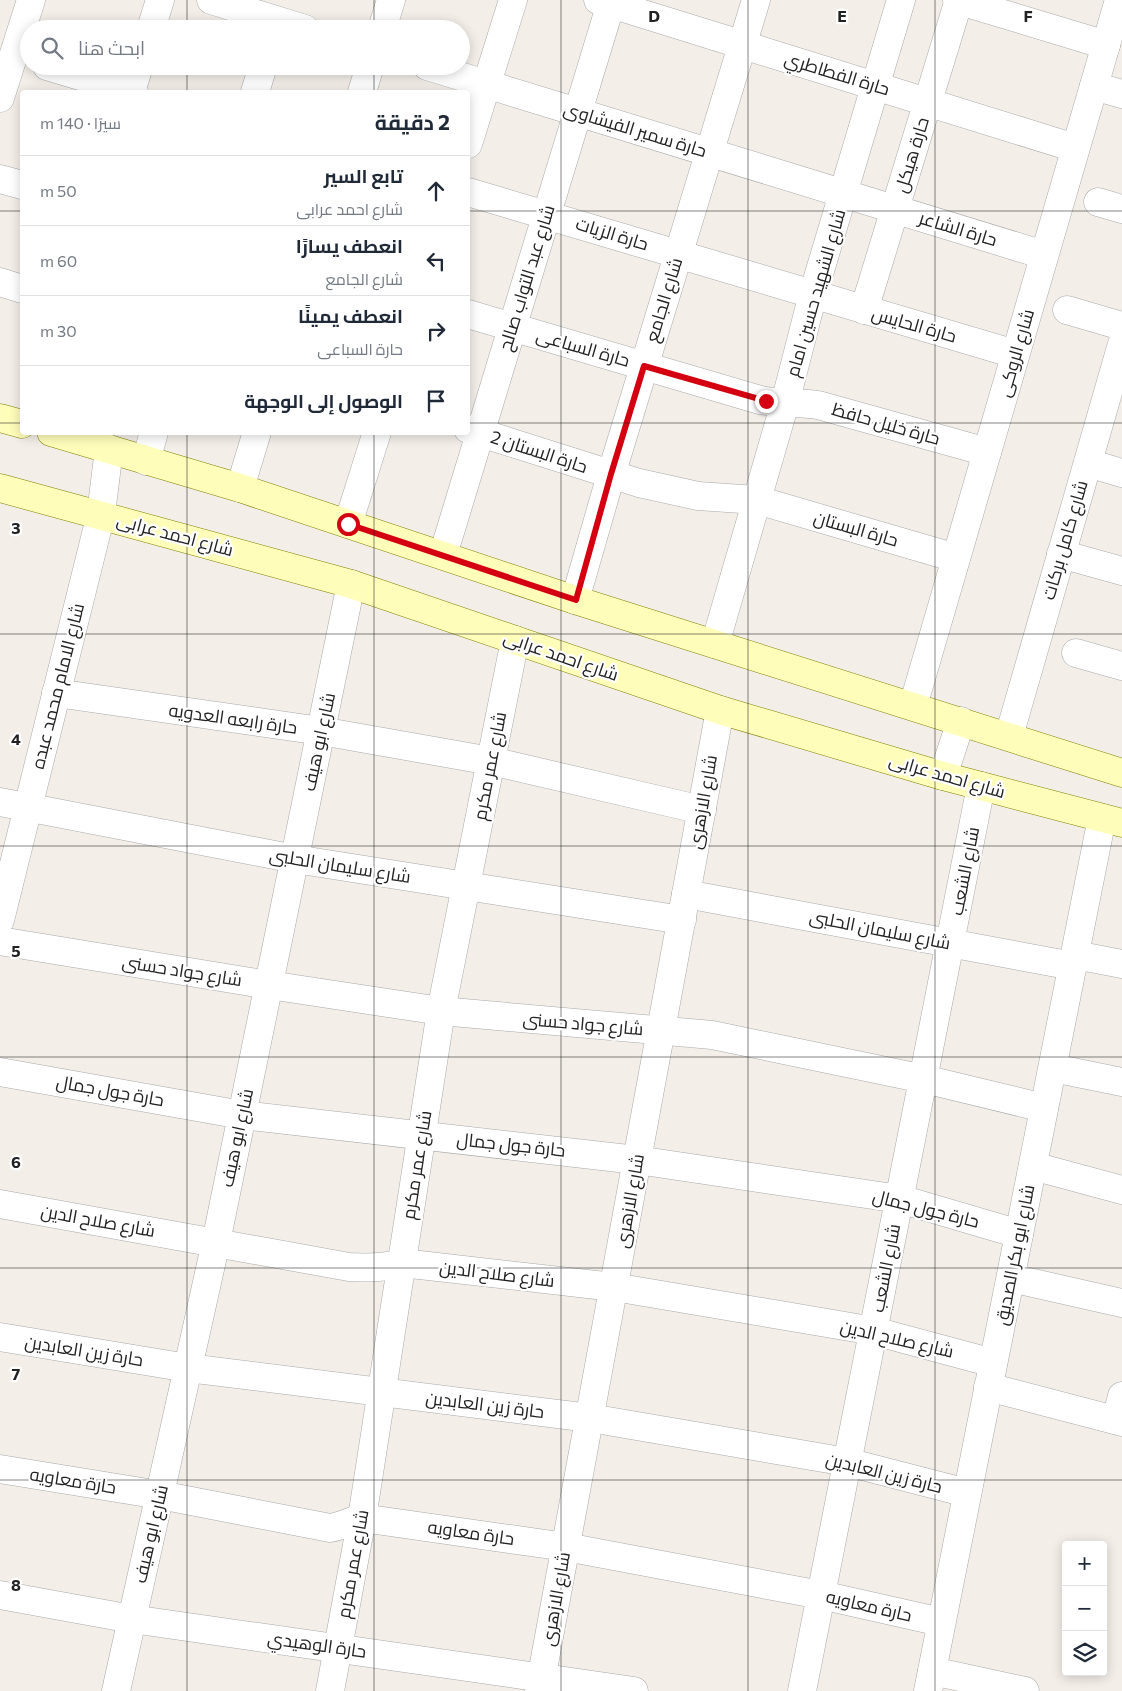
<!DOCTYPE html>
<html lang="ar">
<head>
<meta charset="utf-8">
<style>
	:root { --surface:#fff; --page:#f6f6f7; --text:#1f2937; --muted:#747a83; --line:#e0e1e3 }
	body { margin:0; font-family:Commissioner,Cairo,sans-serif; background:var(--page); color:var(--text); direction:rtl }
	.controls { position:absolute; right:15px; bottom:15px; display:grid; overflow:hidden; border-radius:5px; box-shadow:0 2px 12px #0003 }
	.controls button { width:45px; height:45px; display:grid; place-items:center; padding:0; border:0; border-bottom:1px solid var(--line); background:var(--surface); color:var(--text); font:25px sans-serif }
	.stop { position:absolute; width:15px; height:15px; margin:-11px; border:4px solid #d40011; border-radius:50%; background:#fff }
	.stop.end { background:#d40011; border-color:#fff; box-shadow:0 1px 5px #0008 }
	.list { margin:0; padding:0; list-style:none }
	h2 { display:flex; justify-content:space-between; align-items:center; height:65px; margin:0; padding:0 20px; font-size:21px }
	h2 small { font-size:16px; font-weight:400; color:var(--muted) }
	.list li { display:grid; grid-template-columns:32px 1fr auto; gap:15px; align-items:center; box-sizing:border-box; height:70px; padding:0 20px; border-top:1px solid var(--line) }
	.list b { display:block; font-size:19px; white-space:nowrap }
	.list p { margin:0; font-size:16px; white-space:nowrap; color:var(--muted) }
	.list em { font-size:16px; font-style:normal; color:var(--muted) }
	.icon { flex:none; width:28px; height:28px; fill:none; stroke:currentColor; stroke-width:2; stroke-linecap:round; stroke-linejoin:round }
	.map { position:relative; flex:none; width:1122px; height:1691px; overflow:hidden; direction:ltr }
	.search { position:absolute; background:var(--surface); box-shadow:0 2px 12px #0003; left:20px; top:20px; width:450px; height:55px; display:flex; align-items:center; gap:12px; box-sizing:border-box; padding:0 18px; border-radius:28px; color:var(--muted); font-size:19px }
	.panel { position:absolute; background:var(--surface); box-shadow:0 2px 12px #0003; left:20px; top:90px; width:450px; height:345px; border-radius:5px; direction:rtl }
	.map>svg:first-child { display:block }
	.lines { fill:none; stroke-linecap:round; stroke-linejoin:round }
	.street-casing { stroke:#a9a9a9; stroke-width:29 }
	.secondary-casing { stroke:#7e8200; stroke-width:29 }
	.street { stroke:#fff; stroke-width:28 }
	.secondary { stroke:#fffdba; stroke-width:28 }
	.route { stroke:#d40011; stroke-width:6 }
	.grid { fill:none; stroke:#222; stroke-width:1; stroke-opacity:0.55 }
	.labels { text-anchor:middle; stroke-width:4.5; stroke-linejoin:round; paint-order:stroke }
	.street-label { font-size:18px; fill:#222; stroke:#fff }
	.grid-label { font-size:16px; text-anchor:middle; font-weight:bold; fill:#222; stroke:#fff; stroke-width:4.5; stroke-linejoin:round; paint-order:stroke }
</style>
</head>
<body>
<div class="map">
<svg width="1122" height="1691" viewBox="0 0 1122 1691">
	<rect width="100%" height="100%" fill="#f3eee8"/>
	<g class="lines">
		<defs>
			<g id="street">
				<polyline points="211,0 305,29"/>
				<polyline points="598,0 1075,148"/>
				<polyline points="957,0 1106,45"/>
				<polyline points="151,29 160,0"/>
				<polyline points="382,29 391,0"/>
				<polyline points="47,66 134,92"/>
				<polyline points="427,66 1044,255"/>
				<polyline points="1094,86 1122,94"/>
				<polyline points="131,92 139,66"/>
				<polyline points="255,92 263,66"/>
				<polyline points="362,92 370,66"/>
				<polyline points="0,98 31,0"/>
				<polyline points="468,144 513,0"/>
				<polyline points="0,179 22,185"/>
				<polyline points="468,192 1015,354"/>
				<polyline points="1098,202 1122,209"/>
				<polyline points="0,282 22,289"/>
				<polyline points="864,310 959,0"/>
				<polyline points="1067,310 1122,326"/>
				<path d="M468,314L760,400C780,404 798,402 818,405L987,452"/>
				<polyline points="468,429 639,483 698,496 757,500 956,558"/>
				<polyline points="146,461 154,432"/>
				<polyline points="1088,463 1122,473"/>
				<polyline points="240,488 257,432"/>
				<polyline points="348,524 377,432"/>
				<polyline points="1061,554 1122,571"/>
				<polyline points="443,555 612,0"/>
				<polyline points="575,600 611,475 756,0"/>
				<polyline points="715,644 785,403 813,294 901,0"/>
				<polyline points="1076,653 1122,666"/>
				<polyline points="56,693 321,731 491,761 702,810"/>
				<polyline points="913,706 1119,0"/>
				<polyline points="1009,736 1122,344"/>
				<polyline points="943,776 961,721"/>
				<polyline points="0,802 295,859 682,920"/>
				<polyline points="686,894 1073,966"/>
				<polyline points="0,920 101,514 109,449"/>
				<polyline points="0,941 269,985 441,1011 712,1035 924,1079 1044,1108"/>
				<polyline points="1075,955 1122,964"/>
				<polyline points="1053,1068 1122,1082"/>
				<polyline points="0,1072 242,1115 637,1160 900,1199 1019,1234"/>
				<polyline points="1033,1166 1122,1190"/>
				<path d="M0,1204L349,1267C368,1268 384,1268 402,1263L614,1287L874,1331L993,1363"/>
				<polyline points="1011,1278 1122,1303"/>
				<polyline points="0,1337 188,1368 590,1418 847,1462 967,1493"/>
				<polyline points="988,1387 1122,1422"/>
				<polyline points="1116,1420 1122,1396"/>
				<path d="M0,1469L160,1495L330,1528C343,1526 350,1521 362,1518L566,1547L821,1595L941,1622"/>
				<polyline points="0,1595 132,1619 634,1691"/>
				<polyline points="932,1671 1025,1691"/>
				<polyline points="116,1691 216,1242 351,584"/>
				<polyline points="330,1691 362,1518 441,1011 515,640"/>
				<polyline points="539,1691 720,710"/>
				<polyline points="802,1691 981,786"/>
				<polyline points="928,1691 1102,818"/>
			</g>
			<g id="secondary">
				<polyline points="0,418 22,424"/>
				<polyline points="51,432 240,488 575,600 1122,773"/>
				<polyline points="0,488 351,584 720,710 943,776 1122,823"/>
			</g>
		</defs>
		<use href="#street" class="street-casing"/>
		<use href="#secondary" class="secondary-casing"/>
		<use href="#street" class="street"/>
		<use href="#secondary" class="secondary"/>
	</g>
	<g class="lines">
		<polyline class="route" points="348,524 576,600 611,474 644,366 766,401"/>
	</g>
	<path class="grid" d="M187,0V29M374,0V29M561,0V1691M748,0V1691M935,0V1691M187,66V92M374,66V92M0,211H22M468,211H1122M0,423H22M468,423H1122M187,432V1691M374,432V1691M0,634H1122M0,846H1122M0,1057H1122M0,1268H1122M0,1480H1122"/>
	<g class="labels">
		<g class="street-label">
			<text transform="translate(837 74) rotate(17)" y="6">حارة الفطاطري</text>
			<text transform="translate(635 130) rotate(17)" y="6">حارة سمير الفيشاوى</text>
			<text transform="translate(912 155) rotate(-73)" y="6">حارة هيكل</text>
			<text transform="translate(958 229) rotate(17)" y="6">حارة الشاعر</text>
			<text transform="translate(612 234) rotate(17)" y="6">حارة الزيات</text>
			<text transform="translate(527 278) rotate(-73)" y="6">شارع عبد التواب صالح</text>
			<text transform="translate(816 293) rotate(-74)" y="6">شارع الشهيد حسين امام</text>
			<text transform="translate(664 300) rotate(-73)" y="6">شارع الجامع</text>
			<text transform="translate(914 325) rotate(16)" y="6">حارة الحايس</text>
			<text transform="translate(583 348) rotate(16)" y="6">حارة السباعى</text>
			<text transform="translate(1016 353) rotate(-74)" y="6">شارع الروكى</text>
			<text transform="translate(886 424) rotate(16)" y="6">حارة خليل حافظ</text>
			<text transform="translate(539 452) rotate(18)" y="6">حارة البستان 2</text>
			<text transform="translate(856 529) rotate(16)" y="6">حارة البستان</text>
			<text transform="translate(175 535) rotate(15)" y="6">شارع احمد عرابى</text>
			<text transform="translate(1065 540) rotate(-74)" y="6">شارع كامل بركات</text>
			<text transform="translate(561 656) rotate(19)" y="6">شارع احمد عرابى</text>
			<text transform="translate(58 686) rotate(-76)" y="6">شارع الامام محمد عبده</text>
			<text transform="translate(233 719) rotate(8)" y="6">حارة رابعه العدويه</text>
			<text transform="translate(319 742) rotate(-78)" y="6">شارع ابو هيف</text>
			<text transform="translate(490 766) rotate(-79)" y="6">شارع عمر مكرم</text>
			<text transform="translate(947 776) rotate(16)" y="6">شارع احمد عرابى</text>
			<text transform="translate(703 802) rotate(-80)" y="6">شارع الازهرى</text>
			<text transform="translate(340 866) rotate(9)" y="6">شارع سليمان الحلبى</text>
			<text transform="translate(965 871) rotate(-79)" y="6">شارع الشعب</text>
			<text transform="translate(880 930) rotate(11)" y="6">شارع سليمان الحلبى</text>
			<text transform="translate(182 971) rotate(9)" y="6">شارع جواد حسنى</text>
			<text transform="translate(583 1024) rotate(5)" y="6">شارع جواد حسنى</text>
			<text transform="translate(110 1091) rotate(10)" y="6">حارة جول جمال</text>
			<text transform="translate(237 1138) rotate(-78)" y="6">شارع ابو هيف</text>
			<text transform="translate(511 1145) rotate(6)" y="6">حارة جول جمال</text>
			<text transform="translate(417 1165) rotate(-81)" y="6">شارع عمر مكرم</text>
			<text transform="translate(630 1201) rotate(-80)" y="6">شارع الازهرى</text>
			<text transform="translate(926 1209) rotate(14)" y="6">حارة جول جمال</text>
			<text transform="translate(98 1221) rotate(10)" y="6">شارع صلاح الدين</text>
			<text transform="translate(1015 1255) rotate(-79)" y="6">شارع ابو بكر الصديق</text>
			<text transform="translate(886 1268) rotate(-79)" y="6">شارع الشعب</text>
			<text transform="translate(497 1274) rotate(7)" y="6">شارع صلاح الدين</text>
			<text transform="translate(897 1339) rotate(13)" y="6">شارع صلاح الدين</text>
			<text transform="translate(84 1351) rotate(9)" y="6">حارة زين العابدين</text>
			<text transform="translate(485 1405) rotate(7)" y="6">حارة زين العابدين</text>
			<text transform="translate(884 1473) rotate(14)" y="6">حارة زين العابدين</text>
			<text transform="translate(73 1481) rotate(9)" y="6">حارة معاويه</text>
			<text transform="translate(471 1533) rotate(8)" y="6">حارة معاويه</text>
			<text transform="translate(151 1534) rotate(-77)" y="6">شارع ابو هيف</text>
			<text transform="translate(353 1564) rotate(-80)" y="6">شارع عمر مكرم</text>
			<text transform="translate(556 1599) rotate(-80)" y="6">شارع الازهرى</text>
			<text transform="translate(869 1606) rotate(13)" y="6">حارة معاويه</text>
			<text transform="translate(317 1645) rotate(8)" y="6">حارة الوهيدي</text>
		</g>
	</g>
	<g class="grid-label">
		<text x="654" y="22">D</text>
		<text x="842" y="22">E</text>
		<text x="1028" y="22">F</text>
		<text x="16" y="534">3</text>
		<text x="16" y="745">4</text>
		<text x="16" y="957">5</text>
		<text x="16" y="1168">6</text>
		<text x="16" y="1380">7</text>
		<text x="16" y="1591">8</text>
	</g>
</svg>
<div class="controls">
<button>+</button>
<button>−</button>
<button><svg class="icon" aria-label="layers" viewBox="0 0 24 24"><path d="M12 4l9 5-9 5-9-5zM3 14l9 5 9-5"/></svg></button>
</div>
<div class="stop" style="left:348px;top:524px"></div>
<div class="stop end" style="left:766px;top:401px"></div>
<div class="search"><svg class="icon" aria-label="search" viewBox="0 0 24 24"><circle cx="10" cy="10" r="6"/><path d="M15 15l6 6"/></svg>ابحث هنا</div>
<section class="panel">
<h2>2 دقيقة<small>سيرًا · 140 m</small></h2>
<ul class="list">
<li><svg class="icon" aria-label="ahead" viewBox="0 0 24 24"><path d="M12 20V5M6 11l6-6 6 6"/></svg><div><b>تابع السير</b><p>شارع احمد عرابى</p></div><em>50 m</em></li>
<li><svg class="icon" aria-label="left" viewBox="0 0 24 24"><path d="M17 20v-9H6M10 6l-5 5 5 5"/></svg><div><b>انعطف يسارًا</b><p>شارع الجامع</p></div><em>60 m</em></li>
<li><svg class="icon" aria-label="right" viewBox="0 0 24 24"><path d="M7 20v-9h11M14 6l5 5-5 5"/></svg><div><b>انعطف يمينًا</b><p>حارة السباعى</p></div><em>30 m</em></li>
<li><svg class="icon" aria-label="arrive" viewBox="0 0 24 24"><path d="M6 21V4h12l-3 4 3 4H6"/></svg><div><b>الوصول إلى الوجهة</b></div></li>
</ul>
</section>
</div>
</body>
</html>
